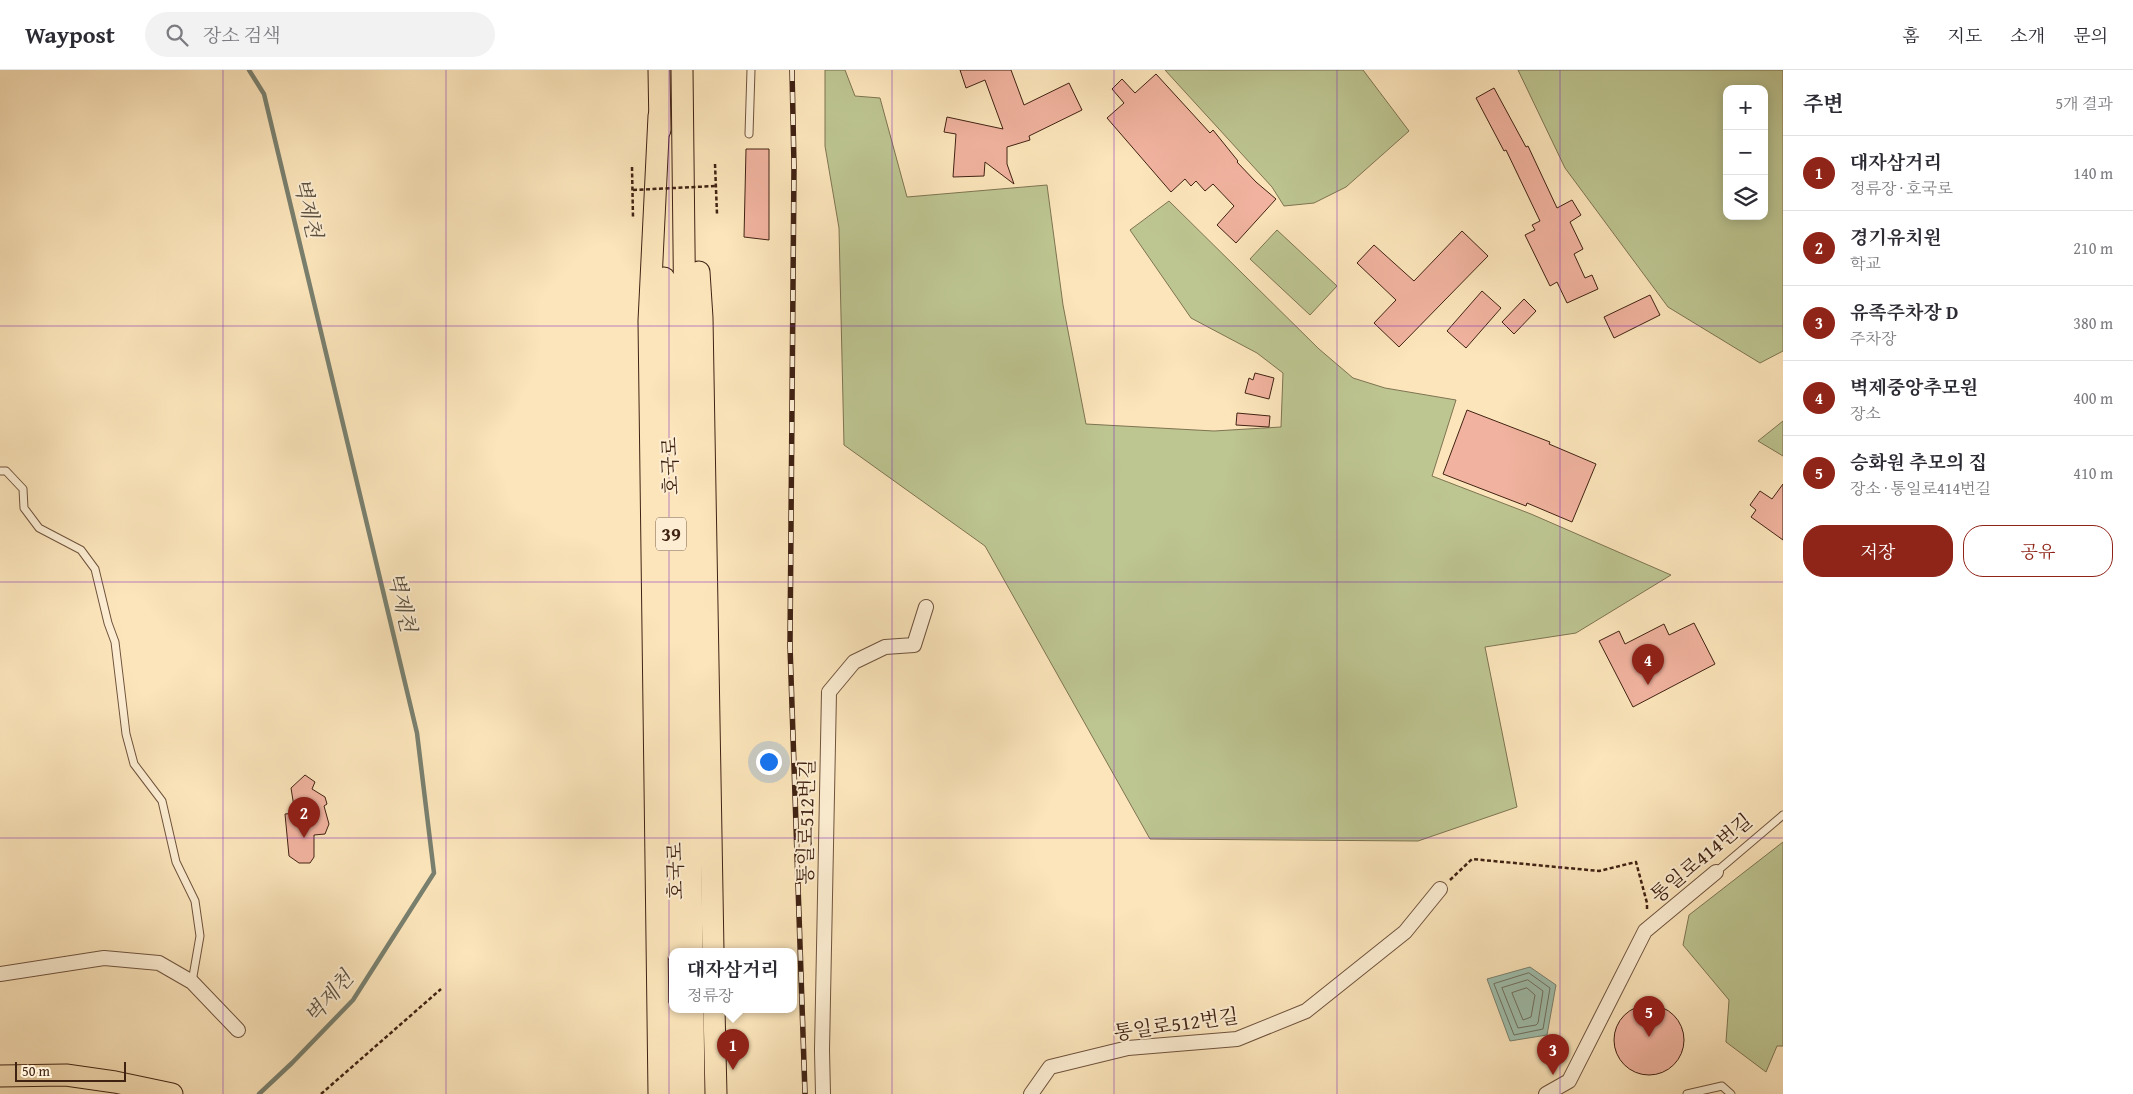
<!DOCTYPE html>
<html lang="ko">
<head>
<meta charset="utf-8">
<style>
	:root { --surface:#fff; --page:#f2f2f3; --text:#2b2b33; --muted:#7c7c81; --line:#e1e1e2; --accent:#8f2418 }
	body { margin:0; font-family:"Gentium Book Plus","Noto Serif KR",serif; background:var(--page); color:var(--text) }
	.controls { position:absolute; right:15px; top:15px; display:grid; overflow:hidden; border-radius:10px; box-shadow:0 2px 12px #0003 }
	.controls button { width:45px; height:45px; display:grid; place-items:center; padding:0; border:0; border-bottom:1px solid var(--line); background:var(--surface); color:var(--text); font:25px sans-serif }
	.scale { position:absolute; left:15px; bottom:12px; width:111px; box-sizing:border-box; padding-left:5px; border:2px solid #402213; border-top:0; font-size:14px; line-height:18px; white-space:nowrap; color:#402213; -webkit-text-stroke:4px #fdeed3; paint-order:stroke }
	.you { position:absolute; left:768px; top:691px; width:18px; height:18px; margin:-12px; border:4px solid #fff; border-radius:50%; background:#1a73e8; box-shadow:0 0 0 8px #1a73e833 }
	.badge { display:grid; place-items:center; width:32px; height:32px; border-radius:50%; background:var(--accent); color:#fff; font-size:16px; font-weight:700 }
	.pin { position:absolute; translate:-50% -41px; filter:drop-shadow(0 1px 2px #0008) }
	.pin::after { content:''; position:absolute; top:26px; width:18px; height:15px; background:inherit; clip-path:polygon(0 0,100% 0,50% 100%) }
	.popup { position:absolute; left:669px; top:878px; width:128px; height:65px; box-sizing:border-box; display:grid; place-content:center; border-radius:10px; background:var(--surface); filter:drop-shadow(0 1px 4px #0005); font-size:16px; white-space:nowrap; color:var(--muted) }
	.popup b { font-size:19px; color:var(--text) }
	.popup::after { content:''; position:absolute; left:50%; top:100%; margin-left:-10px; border:10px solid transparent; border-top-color:var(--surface) }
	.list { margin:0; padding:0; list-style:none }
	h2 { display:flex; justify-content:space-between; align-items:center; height:65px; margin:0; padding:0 20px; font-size:21px }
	h2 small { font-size:16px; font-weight:400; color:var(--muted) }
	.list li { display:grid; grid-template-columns:32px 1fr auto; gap:15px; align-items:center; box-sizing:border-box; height:75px; padding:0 20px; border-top:1px solid var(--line) }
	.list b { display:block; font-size:19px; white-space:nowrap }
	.list p { margin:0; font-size:16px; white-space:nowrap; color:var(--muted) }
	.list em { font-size:16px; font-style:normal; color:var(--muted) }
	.actions { display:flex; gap:10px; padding:15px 20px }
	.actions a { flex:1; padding:11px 0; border:1px solid var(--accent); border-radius:20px; text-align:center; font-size:18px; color:var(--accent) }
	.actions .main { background:var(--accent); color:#fff }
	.icon { flex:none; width:28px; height:28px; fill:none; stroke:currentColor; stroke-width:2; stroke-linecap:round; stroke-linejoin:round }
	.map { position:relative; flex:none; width:1783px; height:1024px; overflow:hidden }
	header { display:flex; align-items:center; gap:30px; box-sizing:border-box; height:70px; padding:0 25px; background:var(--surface); border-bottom:1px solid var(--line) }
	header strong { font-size:24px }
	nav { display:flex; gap:28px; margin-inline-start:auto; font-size:18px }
	.search { width:350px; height:45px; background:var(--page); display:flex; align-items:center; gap:12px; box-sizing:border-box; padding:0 18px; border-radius:28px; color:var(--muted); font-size:19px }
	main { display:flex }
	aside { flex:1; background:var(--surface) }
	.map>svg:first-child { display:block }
	.green { fill:#bdc591; stroke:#7e7452; fill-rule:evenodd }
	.water { fill:#9fbfad; stroke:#79806f }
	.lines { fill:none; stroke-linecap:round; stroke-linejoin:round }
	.shore { stroke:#707060; stroke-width:1 }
	.stream { stroke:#79806f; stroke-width:4.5 }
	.building { fill:#f1b39f; stroke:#402213 }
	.service-casing { stroke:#6f533d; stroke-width:9 }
	.minor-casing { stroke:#6f533d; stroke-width:16 }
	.primary-casing { stroke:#402213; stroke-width:23 }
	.path { stroke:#402213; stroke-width:2.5; stroke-dasharray:4 2.5; stroke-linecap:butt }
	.service { stroke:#fdeed3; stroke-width:7 }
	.minor { stroke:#fdeed3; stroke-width:14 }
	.primary { stroke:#fce5bb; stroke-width:21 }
	.rail-casing { stroke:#402213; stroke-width:5.5 }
	.rail { stroke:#fdeed3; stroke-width:4; stroke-dasharray:11; stroke-linecap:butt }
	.path-bridge { stroke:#402213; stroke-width:2.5; stroke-dasharray:4 2.5; stroke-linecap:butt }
	.grid { fill:none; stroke:#7b2cbf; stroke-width:1; stroke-opacity:0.55 }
	.labels { text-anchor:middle; stroke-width:4; stroke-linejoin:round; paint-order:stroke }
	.shield { fill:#fdeed3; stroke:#795f4d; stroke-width:1 }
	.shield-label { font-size:19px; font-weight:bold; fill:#402213 }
	.street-label { font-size:20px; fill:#402213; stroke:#fdeed3 }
	.water-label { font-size:21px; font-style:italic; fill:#5c5141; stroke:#fdeed3 }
</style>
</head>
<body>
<header>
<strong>Waypost</strong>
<div class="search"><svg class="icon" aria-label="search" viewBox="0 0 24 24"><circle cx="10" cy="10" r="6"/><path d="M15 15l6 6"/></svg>장소 검색</div>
<nav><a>홈</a><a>지도</a><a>소개</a><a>문의</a></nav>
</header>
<main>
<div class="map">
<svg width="1783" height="1024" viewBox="0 0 1783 1024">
	<rect width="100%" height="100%" fill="#fce5bb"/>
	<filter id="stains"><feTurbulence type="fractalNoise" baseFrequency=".004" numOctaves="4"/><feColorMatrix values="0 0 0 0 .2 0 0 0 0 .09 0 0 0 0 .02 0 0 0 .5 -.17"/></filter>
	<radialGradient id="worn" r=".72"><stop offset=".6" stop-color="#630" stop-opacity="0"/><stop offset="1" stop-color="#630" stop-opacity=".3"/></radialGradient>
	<g class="green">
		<polygon points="825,0 845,0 855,26 880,28 907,127 1047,115 1063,235 1086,354 1214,361 1281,357 1283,303 1257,283 1191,248 1130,160 1169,131 1319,279 1353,308 1385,318 1456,330 1432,406 1531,444 1671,505 1576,563 1485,577 1517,737 1418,771 1150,769 985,476 844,375 839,158 825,76"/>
		<polygon points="1165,0 1363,0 1409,61 1346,117 1314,133 1284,136 1272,117"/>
		<path d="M1518,0H1783V281L1760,293L1668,237L1565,98ZM1727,19H1764V146H1727Z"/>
		<polygon points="1277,160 1337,216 1310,245 1250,189"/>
		<polygon points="1783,351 1783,386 1758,371"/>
		<polygon points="1783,772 1783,976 1777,976 1766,1002 1726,972 1729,930 1683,875 1689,845"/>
	</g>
	<polygon class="water" points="1530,897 1556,915 1547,965 1510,971 1487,909"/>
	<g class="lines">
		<g class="shore">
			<polygon points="1529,903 1550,918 1543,959 1514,965 1494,914"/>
			<polygon points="1528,910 1543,921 1538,953 1536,955 1518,958 1502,918"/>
			<polygon points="1527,918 1535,925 1531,947 1523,950 1512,923"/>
		</g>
		<polyline class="stream" points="249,0 264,24 417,663 434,803 353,930 292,993 259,1024"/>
	</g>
	<g class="building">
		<polygon points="960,0 1011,0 1024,35 1069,13 1082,40 1029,66 1030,70 1007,77 1007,94 1014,114 985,92 984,106 953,107 956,64 944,62 947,47 1003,59 985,10 966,18"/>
		<polygon points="1156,4 1210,63 1213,60 1238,91 1237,92 1256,112 1276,129 1236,173 1217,155 1234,136 1213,114 1205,121 1196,111 1191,116 1185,109 1171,122 1107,48 1124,33 1112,19 1122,9 1135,23"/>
		<polygon points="1494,18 1526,77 1528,76 1557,138 1572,130 1581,145 1570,152 1583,179 1574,184 1585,208 1592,205 1598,219 1567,233 1557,212 1550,216 1525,165 1535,160 1532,155 1540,151 1506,80 1504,81 1476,28"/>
		<polygon points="746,79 769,79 769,170 744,167"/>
		<polygon points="1462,161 1488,186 1399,277 1374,253 1396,230 1357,193 1374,175 1414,211"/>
		<polygon points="1482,221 1501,238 1466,278 1447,261"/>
		<polygon points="1650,225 1660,245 1614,268 1604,247"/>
		<polygon points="1524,229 1536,241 1514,264 1502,252"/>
		<polygon points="1255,303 1274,308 1269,329 1245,323 1249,308 1253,310"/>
		<polygon points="1467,340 1550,372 1549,374 1596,394 1572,452 1527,433 1526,436 1443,404"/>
		<polygon points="1237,343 1270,346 1269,357 1236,355"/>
		<polygon points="1783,414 1783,470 1751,447 1756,440 1750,435 1760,421 1772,429"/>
		<polygon points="1694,553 1715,594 1633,637 1599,571 1619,561 1625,574 1664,554 1669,565"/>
		<polygon points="305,705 315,712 312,719 325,727 327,734 324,736 329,754 325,764 314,765 314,787 310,793 299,793 289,786 285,744 295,743 291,718"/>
		<circle cx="1649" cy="970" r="35"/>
	</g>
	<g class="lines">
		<defs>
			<g id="service">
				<polyline points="749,64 751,0"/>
				<polyline points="0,401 6,401 23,419 24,438 39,458 81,480 95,499 108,553 115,572 126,664 134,694 162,731 176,792 195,831 200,866 192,912"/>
				<polyline points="1716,802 1783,745"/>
				<polyline points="1687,1024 1722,1016 1731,1024"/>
			</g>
			<g id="minor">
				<polyline points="0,904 104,888 159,893 192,912 238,960"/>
				<polyline points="823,1024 822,980 829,622 854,592 885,577 914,575 926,537"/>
				<polyline points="1031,1024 1050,997 1128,978 1237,969 1306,941 1405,862 1440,819"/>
				<polyline points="1546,1024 1569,1011 1645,861 1716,802"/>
			</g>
			<g id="primary">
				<polyline points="659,0 660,60"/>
				<polyline points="682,0 692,881"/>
				<polyline points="699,202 702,248 713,881"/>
				<polyline points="664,208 671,432 676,881"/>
				<polyline points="677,939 678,1024"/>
				<polyline points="693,939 694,1024"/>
				<polyline points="714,939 716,1024"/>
				<polyline points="0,1006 66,1005 115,1012 172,1024"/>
				<polyline points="659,1024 649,251 659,46"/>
			</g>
		</defs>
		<use href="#service" class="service-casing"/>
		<use href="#minor" class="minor-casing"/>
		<use href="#primary" class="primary-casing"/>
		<g class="path">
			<polyline points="715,94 717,144"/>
			<polyline points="632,97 633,148"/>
			<polyline points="1450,810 1472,789 1599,801 1636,792 1647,833 1647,841"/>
			<polyline points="321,1024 441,919"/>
		</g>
		<use href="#service" class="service"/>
		<use href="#minor" class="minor"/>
		<use href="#primary" class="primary"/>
		<defs>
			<polyline id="rail" points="792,0 794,96 790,576 805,1024"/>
		</defs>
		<use href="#rail" class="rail-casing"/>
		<use href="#rail" class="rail"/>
		<polyline class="path-bridge" points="633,120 716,116"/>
	</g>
	<path class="grid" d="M223,0V1024M446,0V1024M669,0V1024M892,0V1024M1114,0V1024M1337,0V1024M1560,0V1024M0,256H1783M0,512H1783M0,768H1783"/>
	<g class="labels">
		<rect class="shield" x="656" y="447.5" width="30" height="33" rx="4"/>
		<g class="shield-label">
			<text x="671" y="471">39</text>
		</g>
		<g class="street-label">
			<text transform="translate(670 396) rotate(-92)" y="7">호국로</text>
			<text transform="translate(806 752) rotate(-89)" y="7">통일로512번길</text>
			<text transform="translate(1701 788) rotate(-40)" y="7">통일로414번길</text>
			<text transform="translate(675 801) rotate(-91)" y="7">호국로</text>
			<text transform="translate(1176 954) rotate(-8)" y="7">통일로512번길</text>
		</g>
		<g class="water-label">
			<text transform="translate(308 138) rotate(77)" y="7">벽제천</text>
			<text transform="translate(402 532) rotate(77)" y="7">벽제천</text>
			<text transform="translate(329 927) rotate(-49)" y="7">벽제천</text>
		</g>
	</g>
	<rect width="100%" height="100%" filter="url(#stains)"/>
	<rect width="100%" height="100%" fill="url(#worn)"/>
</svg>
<div class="controls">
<button>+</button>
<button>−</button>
<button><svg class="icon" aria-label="layers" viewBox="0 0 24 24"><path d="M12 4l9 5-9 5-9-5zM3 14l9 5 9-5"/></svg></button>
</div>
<div class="scale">50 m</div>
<div class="you"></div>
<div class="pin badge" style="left:733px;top:1000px">1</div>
<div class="popup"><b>대자삼거리</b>정류장</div>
<div class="pin badge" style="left:304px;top:768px">2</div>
<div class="pin badge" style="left:1553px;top:1005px">3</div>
<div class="pin badge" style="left:1648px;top:615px">4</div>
<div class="pin badge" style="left:1649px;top:967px">5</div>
</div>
<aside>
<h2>주변<small>5개 결과</small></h2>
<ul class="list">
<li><span class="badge">1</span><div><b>대자삼거리</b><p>정류장 · 호국로</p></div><em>140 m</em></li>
<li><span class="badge">2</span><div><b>경기유치원</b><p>학교</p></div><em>210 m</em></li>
<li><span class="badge">3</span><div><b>유족주차장 D</b><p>주차장</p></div><em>380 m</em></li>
<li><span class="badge">4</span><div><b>벽제중앙추모원</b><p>장소</p></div><em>400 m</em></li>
<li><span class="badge">5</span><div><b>승화원 추모의 집</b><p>장소 · 통일로414번길</p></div><em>410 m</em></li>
</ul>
<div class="actions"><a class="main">저장</a><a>공유</a></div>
</aside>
</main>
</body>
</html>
